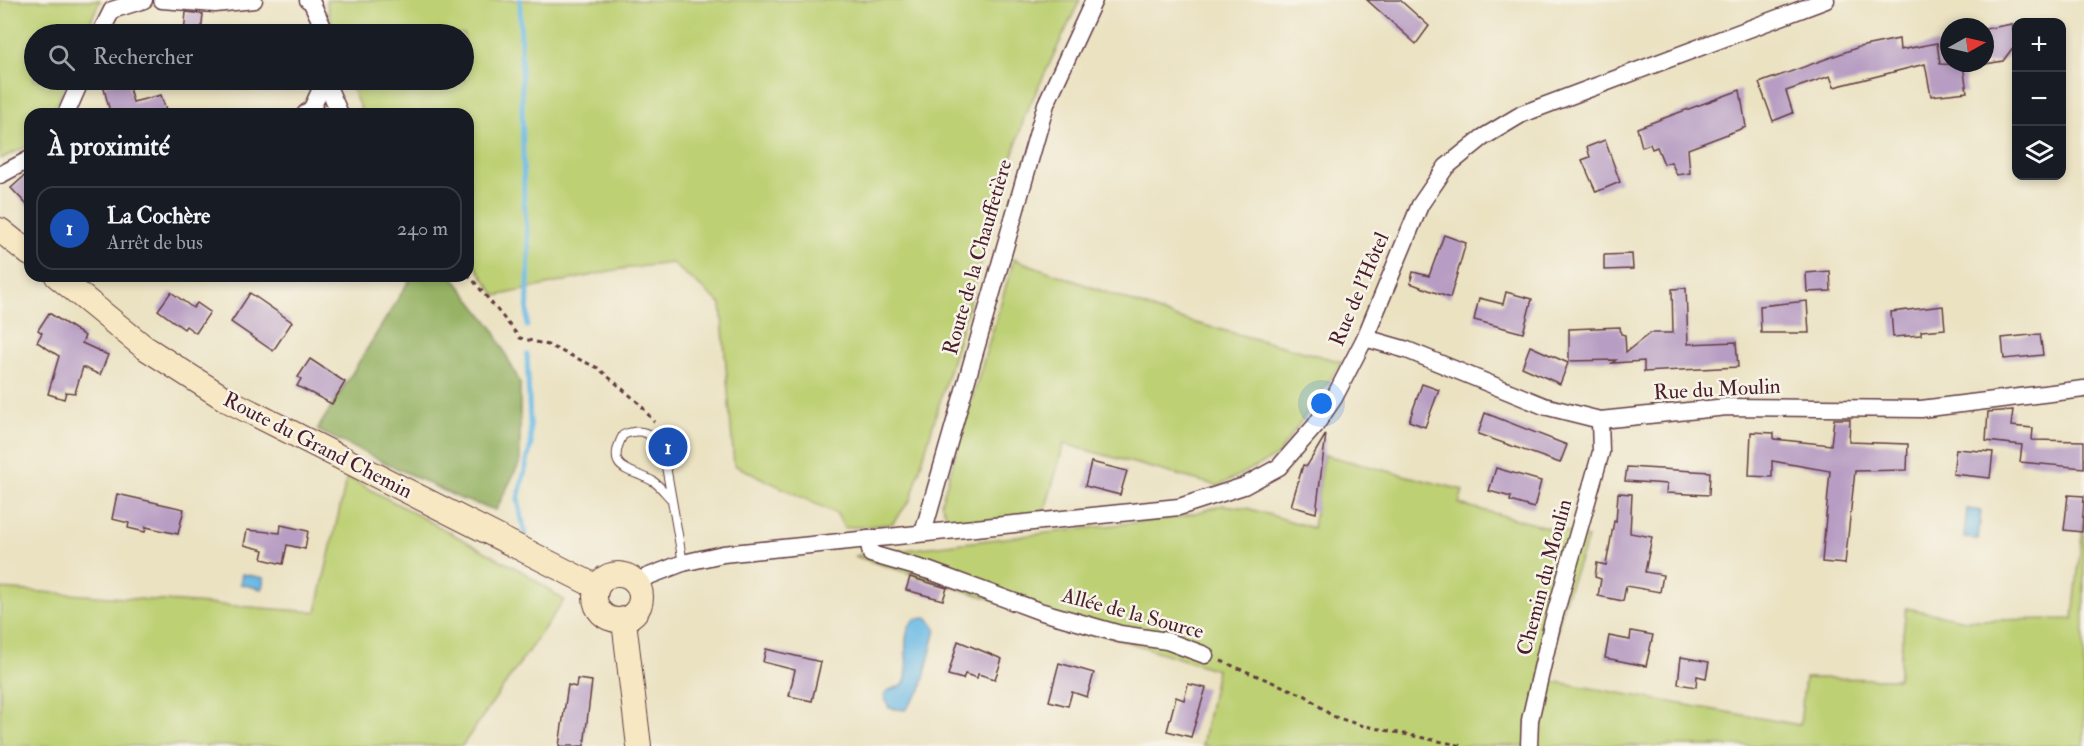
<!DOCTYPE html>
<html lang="fr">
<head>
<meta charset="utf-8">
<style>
	:root { --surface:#171b24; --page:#20242c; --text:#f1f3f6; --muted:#9ea1a6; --line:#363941; --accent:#d690ce }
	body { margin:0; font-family:"IM FELL Double Pica",serif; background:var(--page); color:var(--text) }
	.controls { position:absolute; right:18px; top:18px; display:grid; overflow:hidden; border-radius:12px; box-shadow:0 3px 9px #0003 }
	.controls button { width:54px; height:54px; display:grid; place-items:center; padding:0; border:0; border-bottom:2px solid var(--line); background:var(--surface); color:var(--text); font:30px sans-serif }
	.compass { position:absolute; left:1940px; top:18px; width:54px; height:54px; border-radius:50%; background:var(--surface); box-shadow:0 3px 9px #0003; rotate:82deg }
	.you { position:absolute; left:1322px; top:404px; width:21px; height:21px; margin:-15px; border:4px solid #fff; border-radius:50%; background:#1a73e8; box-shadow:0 0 0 9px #1a73e833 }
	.badge { display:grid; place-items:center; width:39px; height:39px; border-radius:50%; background:var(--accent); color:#fff; font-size:20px; font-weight:700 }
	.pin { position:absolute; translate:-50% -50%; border:3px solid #fff; box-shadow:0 2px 6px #0006 }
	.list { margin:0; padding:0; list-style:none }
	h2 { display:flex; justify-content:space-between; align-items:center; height:78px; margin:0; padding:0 24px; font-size:26px }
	h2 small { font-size:20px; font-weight:400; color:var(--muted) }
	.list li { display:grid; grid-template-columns:39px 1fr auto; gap:18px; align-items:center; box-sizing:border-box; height:84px; margin:0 12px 12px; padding:0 12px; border:2px solid var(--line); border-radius:18px }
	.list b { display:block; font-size:22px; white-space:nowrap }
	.list p { margin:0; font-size:20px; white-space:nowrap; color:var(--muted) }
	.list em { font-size:20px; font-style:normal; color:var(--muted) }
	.icon { flex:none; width:33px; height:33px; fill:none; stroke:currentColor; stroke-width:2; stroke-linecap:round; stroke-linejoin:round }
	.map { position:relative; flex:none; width:2084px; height:746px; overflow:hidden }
	.search { position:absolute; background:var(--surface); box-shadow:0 3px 9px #0003; left:24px; top:24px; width:450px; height:66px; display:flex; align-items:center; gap:15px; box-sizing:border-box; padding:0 21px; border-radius:33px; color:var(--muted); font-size:22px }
	.panel { position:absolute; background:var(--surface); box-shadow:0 3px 9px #0003; left:24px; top:108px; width:450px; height:174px; border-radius:18px }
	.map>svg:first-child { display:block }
	.green { fill:#bdd073; stroke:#84784f; stroke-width:1.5 }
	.forest { fill:#96b265; stroke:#706848; stroke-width:1.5 }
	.water { fill:#6abae5; stroke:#5a6c88; stroke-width:1.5 }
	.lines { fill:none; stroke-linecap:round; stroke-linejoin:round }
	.stream { stroke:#6abae5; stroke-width:5 }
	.building { fill:#b79dc3 }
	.lane-casing { stroke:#623c42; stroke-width:10 }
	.street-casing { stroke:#623c42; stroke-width:19 }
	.secondary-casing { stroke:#623c42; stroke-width:26 }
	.path { stroke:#623c42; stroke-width:3; stroke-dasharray:4.5 4.5; stroke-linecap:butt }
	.lane { stroke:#fff; stroke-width:8 }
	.street { stroke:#fff; stroke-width:16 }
	.secondary { stroke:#f7e8c3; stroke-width:24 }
	.labels { text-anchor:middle; stroke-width:5; stroke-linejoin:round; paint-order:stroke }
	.street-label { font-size:21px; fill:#4a1f2b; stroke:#f7f3e8 }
</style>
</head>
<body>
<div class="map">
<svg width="2084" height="746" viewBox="0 0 2084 746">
	<rect width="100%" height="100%" fill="#f7f3e8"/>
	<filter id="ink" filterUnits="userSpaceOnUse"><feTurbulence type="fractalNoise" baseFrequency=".0167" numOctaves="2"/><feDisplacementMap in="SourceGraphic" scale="12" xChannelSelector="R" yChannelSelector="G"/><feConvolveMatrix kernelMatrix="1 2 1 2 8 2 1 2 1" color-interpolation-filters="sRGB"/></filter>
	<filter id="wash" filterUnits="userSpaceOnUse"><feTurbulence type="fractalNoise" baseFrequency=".008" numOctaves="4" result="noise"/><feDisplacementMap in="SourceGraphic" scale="24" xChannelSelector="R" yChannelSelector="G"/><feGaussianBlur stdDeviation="1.35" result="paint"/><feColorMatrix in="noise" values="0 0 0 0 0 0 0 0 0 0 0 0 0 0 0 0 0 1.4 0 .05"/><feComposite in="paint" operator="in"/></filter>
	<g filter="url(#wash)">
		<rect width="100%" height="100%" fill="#ebe2c2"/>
		<g class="green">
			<polygon points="0,0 100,0 85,34 34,34 34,80 67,80 52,114 30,114 30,145 0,159"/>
			<polygon points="326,0 1080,0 1025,115 911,499 892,524 844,528 837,514 734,465 721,304 672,263 621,269 496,296 468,255 468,114 363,114 348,80 464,80 464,34 334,34"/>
			<polygon points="1014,259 1177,318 1342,362 1277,456 1218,486 1064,444 1044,514 950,524 941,503"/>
			<polygon points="1324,455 1463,490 1459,504 1588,538 1564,602 1545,680 1800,725 1805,678 1898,679 1906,608 1965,620 2073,619 2084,514 2084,746 1202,746 1217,670 854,556 1181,517 1223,505 1247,508 1313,528"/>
			<polygon points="347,477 523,572 564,600 462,746 0,746 0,589 316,612"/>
		</g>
		<polygon class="forest" points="412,276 452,276 492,327 520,383 520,462 496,510 461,499 317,430"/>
		<g class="water">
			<polygon points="1967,509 1981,511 1978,539 1964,538"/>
			<polygon points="242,574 264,578 262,589 240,584"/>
			<path d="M928,618L936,629L921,690L905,710L889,708L884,695L887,691L903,685C914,670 896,638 915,619Z"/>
		</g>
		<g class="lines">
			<g class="stream">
				<polyline points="520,0 524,202 529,250 527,326"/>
				<polyline points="525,534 518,499 531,445 527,355"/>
			</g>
		</g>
		<g id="blocks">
			<g class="building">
				<polygon points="1367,0 1400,0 1429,26 1416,44"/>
				<polygon points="186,12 203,14 201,34 184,34"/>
				<polygon points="2012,24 2016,49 2011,50 2003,61 1985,64 1985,29"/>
				<polygon points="1899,39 1900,50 1937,43 1940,64 1963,65 1967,92 1931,96 1925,64 1834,87 1830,76 1786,91 1793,113 1773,121 1759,83 1859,47"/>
				<polygon points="127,80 133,102 161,95 167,114 107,114 109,108 103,85"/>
				<polygon points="1740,90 1746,127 1688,149 1690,173 1677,175 1671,162 1664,164 1657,147 1652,149 1650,144 1642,147 1637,128"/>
				<polygon points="1605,140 1620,182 1596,192 1582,160 1590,157 1587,147"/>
				<polygon points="30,171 30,208 11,188"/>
				<polygon points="1444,235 1466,243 1450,298 1410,283 1413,272 1429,276"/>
				<polygon points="1632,254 1633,269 1604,270 1604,255"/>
				<polygon points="1830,271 1831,291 1807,292 1806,273"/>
				<polygon points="1686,288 1688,344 1736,342 1738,367 1644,372 1644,361 1612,363 1616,360 1569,361 1569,329 1620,327 1621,334 1625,335 1626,352 1650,333 1673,333 1672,289"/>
				<polygon points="171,292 193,308 197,303 210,312 196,333 186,326 184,329 158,310"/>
				<polygon points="1506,292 1532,299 1523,333 1474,320 1479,298 1503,304"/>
				<polygon points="250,293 292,322 273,351 231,322"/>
				<polygon points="1807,301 1809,333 1761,333 1760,306"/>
				<polygon points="1943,306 1945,329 1921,331 1921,335 1893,337 1891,312"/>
				<polygon points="49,313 85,336 82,343 108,355 100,375 83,367 75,393 66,392 64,399 48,394 59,356 37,342 42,333 38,330"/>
				<polygon points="2040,334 2043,355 2004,359 2002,338"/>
				<polygon points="1530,346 1568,363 1560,384 1522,367"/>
				<polygon points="310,359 345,382 332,404 297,386 301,379 298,377"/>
				<polygon points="1422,384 1439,390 1425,427 1409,421"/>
				<polygon points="2013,410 2011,426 2033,428 2032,440 2084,441 2084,468 2020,462 2022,445 1986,441 1988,412"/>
				<polygon points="1485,413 1567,445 1560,463 1478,434"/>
				<polygon points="1834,419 1850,419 1849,442 1908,444 1907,470 1855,471 1845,564 1822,562 1830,471 1772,461 1772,477 1749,476 1751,432 1774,433 1774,439 1831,445"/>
				<polygon points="1326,434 1316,513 1291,506 1303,465 1307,466"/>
				<polygon points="1956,449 1993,452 1990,478 1953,474"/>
				<polygon points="1091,462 1127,471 1120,495 1085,486"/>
				<polygon points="1627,467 1710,472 1709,495 1666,493 1667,484 1625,481"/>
				<polygon points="1496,468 1541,481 1534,508 1510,501 1511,497 1489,491"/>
				<polygon points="1618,493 1632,494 1630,533 1652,537 1645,572 1663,575 1660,592 1626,586 1623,601 1598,596 1601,579 1595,577 1597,563 1606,565 1614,521 1616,522"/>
				<polygon points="117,494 184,509 178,534 146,527 145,532 128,528 129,523 112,519"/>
				<polygon points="2068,495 2084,496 2082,532 2064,530"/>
				<polygon points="281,525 308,531 305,549 287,545 283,564 262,559 264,550 244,545 247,530 280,533"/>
				<polygon points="910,577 947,588 943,600 906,590"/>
				<polygon points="1631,631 1653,635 1646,666 1605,658 1609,636 1630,640"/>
				<polygon points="958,641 1002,659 995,679 978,674 977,678 965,674 963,679 948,675"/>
				<polygon points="766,649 821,662 812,701 789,696 795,670 763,662"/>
				<polygon points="1681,657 1709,662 1706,678 1697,676 1696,687 1678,684"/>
				<polygon points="1059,663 1094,673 1087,697 1072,692 1068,706 1049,701"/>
				<polygon points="577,679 592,681 584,746 559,746 568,685 576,687"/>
				<polygon points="1188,684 1206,688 1191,737 1167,731 1176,697 1184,700"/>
			</g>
		</g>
	</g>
	<g filter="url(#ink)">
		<use href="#blocks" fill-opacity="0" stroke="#623c42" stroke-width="1.5"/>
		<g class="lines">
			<defs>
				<path id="lane" d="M671,499C666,494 660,486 654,482C634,469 603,473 623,435C642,427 651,433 663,449L683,563"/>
				<g id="street">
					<polyline points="162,0 215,4 254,0"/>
					<polyline points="308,0 311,1 323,27 324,34"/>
					<polyline points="100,34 112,10 144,0"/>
					<polyline points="326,82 340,114"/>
					<polyline points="66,114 81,80"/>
					<polyline points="305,114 312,108 325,80"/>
					<polyline points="0,175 30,159"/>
					<polyline points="1365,338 1407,350 1544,406 1600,420 1727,407 1921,409 2084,389"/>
					<polyline points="923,533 1046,104 1094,0"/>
					<polyline points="868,539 871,554 930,571 1039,611 1120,634 1167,641 1205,655"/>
					<polyline points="636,581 683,563 723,554 1179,507 1244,486 1279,467 1315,426 1334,398 1365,338 1420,205 1446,167 1482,138 1522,114 1826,0"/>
					<polyline points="1529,746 1530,720 1552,625 1601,452 1600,420"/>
				</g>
				<g id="secondary">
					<polyline points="0,230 30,254"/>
					<polyline points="57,276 144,347 227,400 597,587"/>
					<circle cx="618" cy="597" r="23"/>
					<polyline points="624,621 639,746"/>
				</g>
			</defs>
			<use href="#lane" class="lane-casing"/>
			<use href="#street" class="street-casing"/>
			<use href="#secondary" class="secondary-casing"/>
			<g class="path">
				<polyline points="468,274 520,338 548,345 598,368 640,404 654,422"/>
				<polyline points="1221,661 1306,696 1332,716 1360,725 1463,746"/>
			</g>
			<use href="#lane" class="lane"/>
			<use href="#street" class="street"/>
			<use href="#secondary" class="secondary"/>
		</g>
	</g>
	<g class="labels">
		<g class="street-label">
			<text transform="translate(977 257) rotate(-74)" y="7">Route de la Chauffetière</text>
			<text transform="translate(1359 289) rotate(-67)" y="7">Rue de l'Hôtel</text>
			<text transform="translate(1717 389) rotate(-3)" y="7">Rue du Moulin</text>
			<text transform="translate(318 445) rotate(27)" y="7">Route du Grand Chemin</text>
			<text transform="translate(1544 577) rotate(-75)" y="7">Chemin du Moulin</text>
			<text transform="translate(1133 613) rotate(15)" y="7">Allée de la Source</text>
		</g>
	</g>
</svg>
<div class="controls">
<button>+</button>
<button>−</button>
<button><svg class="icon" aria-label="layers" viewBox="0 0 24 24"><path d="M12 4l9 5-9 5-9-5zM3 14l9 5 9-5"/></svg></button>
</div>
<svg class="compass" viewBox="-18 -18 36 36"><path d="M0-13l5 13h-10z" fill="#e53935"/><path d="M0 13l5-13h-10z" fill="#9ea1a6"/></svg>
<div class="you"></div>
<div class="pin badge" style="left:668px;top:447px;background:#1a4fb4">1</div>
<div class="search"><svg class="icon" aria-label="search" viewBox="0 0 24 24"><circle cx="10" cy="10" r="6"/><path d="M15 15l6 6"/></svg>Rechercher</div>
<section class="panel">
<h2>À proximité<small></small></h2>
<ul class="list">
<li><span class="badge" style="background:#1a4fb4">1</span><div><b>La Cochère</b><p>Arrêt de bus</p></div><em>240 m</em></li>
</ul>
</section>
</div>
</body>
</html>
